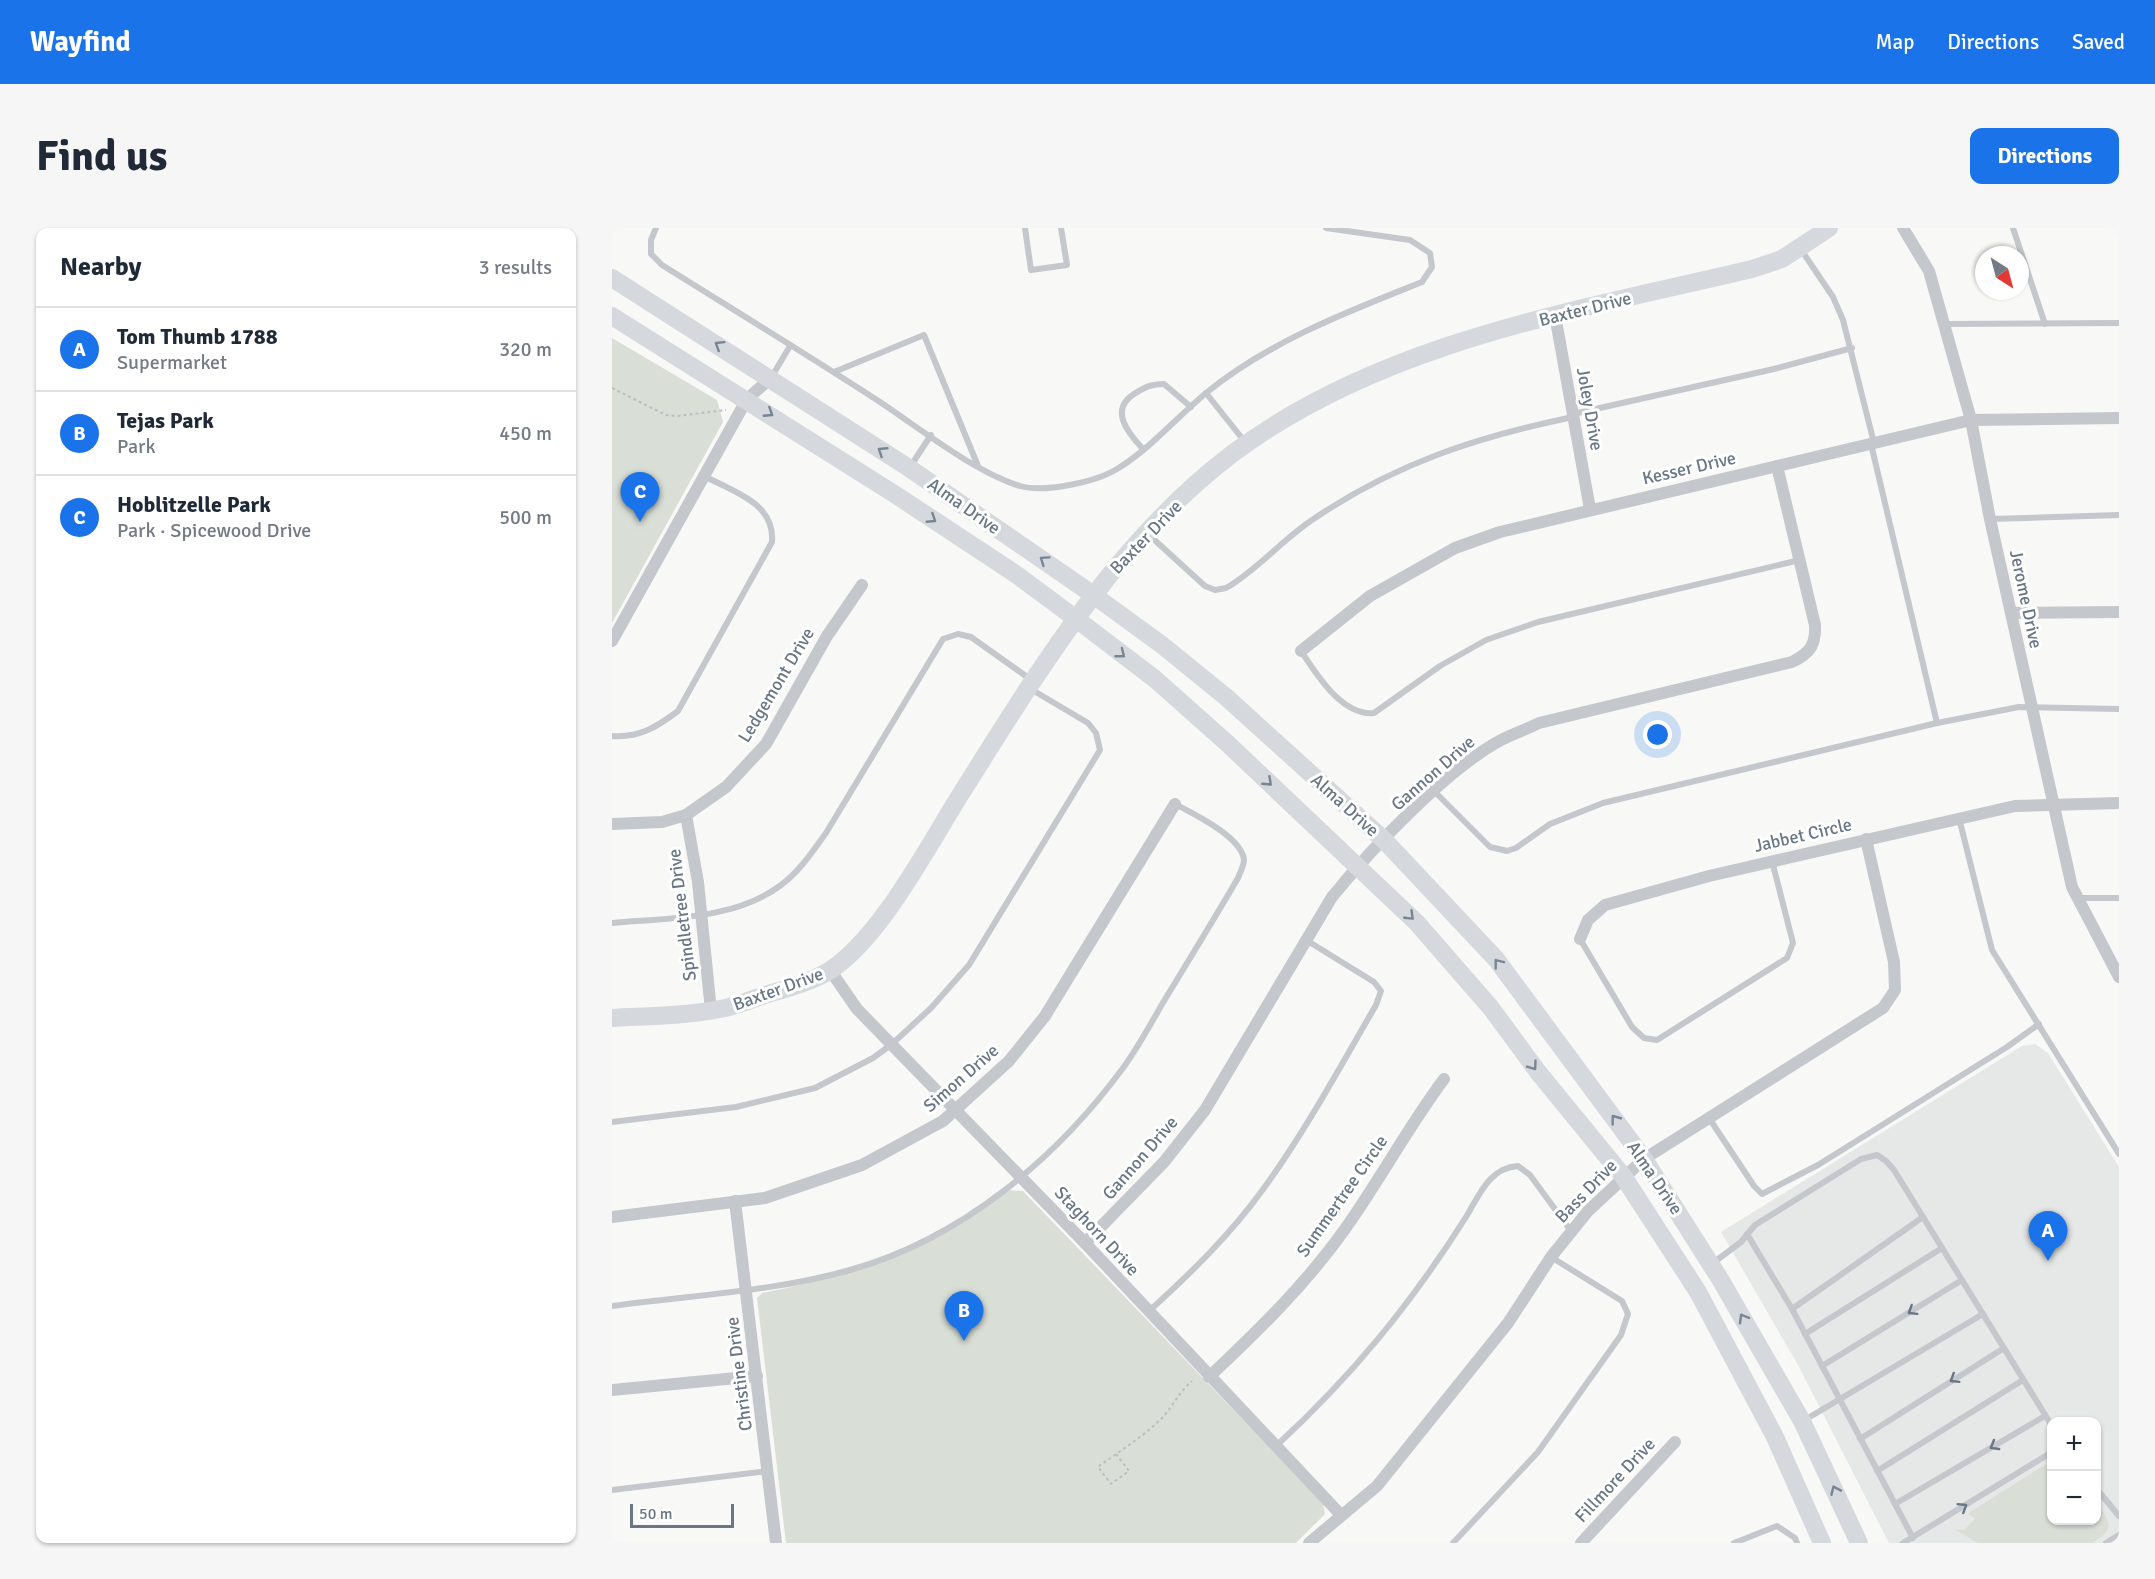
<!DOCTYPE html>
<html lang="en">
<head>
<meta charset="utf-8">
<style>
	:root { --surface:#fff; --page:#f6f6f7; --text:#1f2937; --muted:#747a83; --line:#e0e1e3; --accent:#1a73e8 }
	body { margin:0; font-family:Signika,sans-serif; background:var(--page); color:var(--text) }
	.controls { position:absolute; right:18px; bottom:18px; display:grid; overflow:hidden; border-radius:12px; box-shadow:0 2px 4px #0004 }
	.controls button { width:54px; height:54px; display:grid; place-items:center; padding:0; border:0; border-bottom:2px solid var(--line); background:var(--surface); color:var(--text); font:30px sans-serif }
	.compass { position:absolute; left:1363px; top:18px; width:54px; height:54px; border-radius:50%; background:var(--surface); box-shadow:0 2px 4px #0004; rotate:144deg }
	.scale { position:absolute; left:18px; bottom:15px; width:104px; box-sizing:border-box; padding-left:6px; border:3px solid #687686; border-top:0; font-size:16px; line-height:21px; white-space:nowrap; color:#687686; -webkit-text-stroke:4px #fff; paint-order:stroke }
	.you { position:absolute; left:1046px; top:507px; width:21px; height:21px; margin:-15px; border:4px solid #fff; border-radius:50%; background:#1a73e8; box-shadow:0 0 0 9px #1a73e833 }
	.badge { display:grid; place-items:center; width:39px; height:39px; border-radius:50%; background:var(--accent); color:#fff; font-size:20px; font-weight:700 }
	.pin { position:absolute; translate:-50% -50px; filter:drop-shadow(0 2px 3px #0008) }
	.pin::after { content:''; position:absolute; top:32px; width:21px; height:18px; background:inherit; clip-path:polygon(0 0,100% 0,50% 100%) }
	.list { margin:0; padding:0; list-style:none }
	h2 { display:flex; justify-content:space-between; align-items:center; height:78px; margin:0; padding:0 24px; font-size:26px }
	h2 small { font-size:20px; font-weight:400; color:var(--muted) }
	.list li { display:grid; grid-template-columns:39px 1fr auto; gap:18px; align-items:center; box-sizing:border-box; height:84px; padding:0 24px; border-top:2px solid var(--line) }
	.list b { display:block; font-size:22px; white-space:nowrap }
	.list p { margin:0; font-size:20px; white-space:nowrap; color:var(--muted) }
	.list em { font-size:20px; font-style:normal; color:var(--muted) }
	.map { position:relative; flex:none; width:1507px; height:1315px; overflow:hidden; border-radius:12px }
	header { display:flex; align-items:center; gap:36px; box-sizing:border-box; height:84px; padding:0 30px; background:var(--accent); color:#fff }
	header strong { font-size:28px }
	nav { display:flex; gap:33px; margin-inline-start:auto; font-size:21px }
	.intro { display:flex; align-items:center; justify-content:space-between; box-sizing:border-box; height:144px; padding:0 36px }
	h1 { margin:0; font-size:42px }
	.button { padding:15px 27px; border-radius:12px; background:var(--accent); color:#fff; font-size:21px; font-weight:700 }
	main { display:flex; gap:36px; padding:0 36px }
	aside { flex:1; background:var(--surface); border-radius:12px; box-shadow:0 2px 4px #0004 }
	.map>svg:first-child { display:block }
	.built { fill:#e6e7e7; fill-rule:evenodd }
	.green { fill:#d9dfd7 }
	.lines { fill:none; stroke-linecap:round; stroke-linejoin:round }
	.path { stroke:#bcbec1; stroke-width:2; stroke-dasharray:3 3; stroke-linecap:butt }
	.lane { stroke:#c4c7cb; stroke-width:6 }
	.street { stroke:#c4c7cb; stroke-width:12 }
	.secondary { stroke:#d5d9dd; stroke-width:18 }
	.oneway { stroke:#788593 }
	.oneway2 { stroke:#687686 }
	.labels { text-anchor:middle; stroke-width:6; stroke-linejoin:round; paint-order:stroke }
	.street-label { font-size:18px; fill:#687686; stroke:#fff }
</style>
</head>
<body>
<header>
<strong>Wayfind</strong>
<nav><a>Map</a><a>Directions</a><a>Saved</a></nav>
</header>
<div class="intro"><h1>Find us</h1><a class="button">Directions</a></div>
<main>
<aside>
<h2>Nearby<small>3 results</small></h2>
<ul class="list">
<li><span class="badge">A</span><div><b>Tom Thumb 1788</b><p>Supermarket</p></div><em>320 m</em></li>
<li><span class="badge">B</span><div><b>Tejas Park</b><p>Park</p></div><em>450 m</em></li>
<li><span class="badge">C</span><div><b>Hoblitzelle Park</b><p>Park · Spicewood Drive</p></div><em>500 m</em></li>
</ul>
</aside>
<div class="map">
<svg width="1507" height="1315" viewBox="0 0 1507 1315">
	<rect width="100%" height="100%" fill="#f8f8f6"/>
	<path class="built" d="M1423,816L1436,825L1507,939V1315H1277L1186,1137L1109,1004L1410,818ZM1440,1194H1484V1292H1440Z"/>
	<g class="green">
		<polygon points="0,110 105,172 111,194 0,395"/>
		<path d="M397,962L411,963L711,1275L713,1286L684,1315H174L145,1070L150,1065C201,1055 251,1043 299,1021C333,1006 365,982 397,962Z"/>
		<path d="M1439,1233L1440,1292H1484L1485,1276C1500,1296 1503,1301 1480,1315H1366L1342,1301L1352,1302L1363,1291L1356,1286L1358,1284Z"/>
	</g>
	<g class="lines">
		<g class="path">
			<polyline points="0,160 54,187 65,188 114,182"/>
			<path d="M504,1226L517,1243L499,1256L486,1239C506,1224 529,1210 547,1193C560,1181 565,1166 580,1153"/>
		</g>
		<g class="lane">
			<path d="M44,0L39,12V26L50,37C122,82 194,126 265,172C306,199 362,244 408,258C432,265 484,254 505,241C538,221 564,190 594,165C658,113 735,84 810,54L820,39L818,25L798,12L714,0"/>
			<polyline points="413,0 419,42 455,37 449,0"/>
			<polyline points="1401,0 1433,96"/>
			<polyline points="1188,20 1221,69 1231,92 1262,215"/>
			<polyline points="1333,96 1507,95"/>
			<polyline points="222,144 312,107 366,238"/>
			<polyline points="159,150 178,118"/>
			<polyline points="594,165 633,214"/>
			<polyline points="961,186 1162,141 1240,120"/>
			<polyline points="1259,216 1325,495 1407,479 1507,481"/>
			<path d="M531,221C516,205 497,182 522,166C533,159 539,156 552,156L579,179"/>
			<polyline points="298,239 319,207"/>
			<polyline points="1378,291 1507,287"/>
			<path d="M537,307L593,358L603,362L614,360C644,343 670,312 700,292C782,236 864,209 961,189"/>
			<path d="M689,423C705,447 730,488 762,485L828,438L874,412L926,394L1188,332"/>
			<path d="M0,508C27,510 45,499 66,483L160,314C163,275 122,264 92,248"/>
			<polyline points="823,564 878,619 895,623 904,620 938,596 991,575 1325,495"/>
			<polyline points="1347,590 1380,722 1507,926"/>
			<polyline points="1466,670 1507,670"/>
			<path d="M0,695C55,690 123,692 169,657C187,644 201,623 214,605L331,411L346,406L359,409L418,451"/>
			<polyline points="968,711 1020,799 1032,810 1045,812 1175,730 1181,715 1160,633"/>
			<polyline points="1097,890 1142,958 1150,966 1206,937 1395,819 1427,796"/>
			<polyline points="0,894 124,879 203,860 261,830 280,816 319,780 357,737 488,522 484,505 476,495 417,460"/>
			<polyline points="1135,1006 1180,1081 1301,1310"/>
			<polyline points="1101,1035 1129,1014 1143,997 1249,931 1265,927 1274,933 1282,942 1440,1198"/>
			<path d="M0,1078C80,1067 160,1064 238,1042C349,1011 444,931 511,840C525,821 537,799 549,778C575,735 601,693 626,650C628,645 632,637 632,632C630,609 582,586 563,576"/>
			<polyline points="1180,1081 1311,989"/>
			<path d="M536,1084C578,1046 619,1006 652,960C694,902 728,839 764,777L769,763L762,754L694,712"/>
			<polyline points="1193,1106 1330,1020"/>
			<polyline points="1210,1138 1350,1052"/>
			<polyline points="1191,1193 1371,1086"/>
			<polyline points="1248,1211 1392,1120"/>
			<path d="M664,1218C740,1148 799,1076 854,989C868,966 877,940 906,938L918,947L959,1003"/>
			<polyline points="1265,1243 1411,1152"/>
			<polyline points="1484,1260 1507,1288"/>
			<polyline points="0,1262 156,1243"/>
			<polyline points="1283,1276 1433,1188"/>
			<polyline points="841,1315 926,1224 1009,1107 1016,1086 1010,1073 939,1029"/>
			<polyline points="1122,1315 1165,1298 1183,1310 1185,1315"/>
			<polyline points="1291,1315 1440,1224"/>
			<polyline points="1494,1315 1507,1307"/>
		</g>
		<g class="street">
			<polyline points="1291,0 1317,43 1359,192 1378,291 1460,659 1507,749"/>
			<polyline points="943,87 978,281"/>
			<polyline points="1400,385 1507,384"/>
			<polyline points="0,413 135,171 159,150"/>
			<polyline points="689,423 758,368 843,320 888,304 1359,192 1507,190"/>
			<polyline points="74,587 86,654 99,783"/>
			<polyline points="0,596 50,594 74,587 114,559 154,516 215,408 250,357"/>
			<polyline points="968,711 976,692 993,677 1097,648 1403,578 1507,575"/>
			<polyline points="218,742 245,781 473,1015 729,1287"/>
			<polyline points="123,973 164,1315"/>
			<polyline points="0,989 153,970 250,937 331,893 397,833 433,788 563,576"/>
			<path d="M473,1015L552,934L593,882L720,669C759,621 835,541 889,512C901,506 915,501 927,495L1180,434C1198,425 1204,417 1203,397L1165,238"/>
			<path d="M597,1149C646,1103 694,1056 733,1001C768,952 796,899 832,851"/>
			<polyline points="0,1162 145,1148"/>
			<polyline points="697,1315 765,1258 896,1095 939,1029 976,983 1032,931 1271,780 1283,762 1282,734 1254,611"/>
			<polyline points="969,1315 1063,1214"/>
		</g>
		<g class="secondary">
			<polyline points="0,50 297,240 480,366 550,417 614,469 772,612 884,731 1032,931 1108,1051 1190,1193 1247,1315"/>
			<polyline points="0,88 284,267 405,347 463,390 543,451 615,515 805,695 879,780 926,844 1011,948 1086,1064 1163,1209 1210,1315"/>
			<path d="M0,790C36,788 73,788 108,781C125,778 140,771 156,766C177,760 199,754 217,743C269,710 317,616 350,564C427,442 503,315 620,226C769,114 963,83 1140,41L1170,31L1217,0"/>
		</g>
	</g>
	<defs><path id="oneway-chevron" d="M-2-3.5L2.5 0L-2 3.5" fill="none" stroke-width="1.6" stroke-linecap="round" stroke-linejoin="round" transform="scale(1.5)"/></defs>
	<g class="oneway">
		<use href="#oneway-chevron" transform="translate(107 117) rotate(-148)"/>
		<use href="#oneway-chevron" transform="translate(157 185) rotate(33)"/>
		<use href="#oneway-chevron" transform="translate(270 223) rotate(-147)"/>
		<use href="#oneway-chevron" transform="translate(320 291) rotate(33)"/>
		<use href="#oneway-chevron" transform="translate(432 332) rotate(-145)"/>
		<use href="#oneway-chevron" transform="translate(509 426) rotate(38)"/>
		<use href="#oneway-chevron" transform="translate(656 554) rotate(43)"/>
		<use href="#oneway-chevron" transform="translate(798 688) rotate(44)"/>
		<use href="#oneway-chevron" transform="translate(886 735) rotate(-128)"/>
		<use href="#oneway-chevron" transform="translate(921 838) rotate(54)"/>
		<use href="#oneway-chevron" transform="translate(1003 891) rotate(-127)"/>
		<use href="#oneway-chevron" transform="translate(1131 1090) rotate(-120)"/>
		<use href="#oneway-chevron" transform="translate(1223 1262) rotate(-114)"/>
	</g>
	<g class="oneway2">
		<use href="#oneway-chevron" transform="translate(1300 1083) rotate(148)"/>
		<use href="#oneway-chevron" transform="translate(1342 1151) rotate(148)"/>
		<use href="#oneway-chevron" transform="translate(1382 1218) rotate(150)"/>
		<use href="#oneway-chevron" transform="translate(1351 1279) rotate(-32)"/>
	</g>
	<g class="labels">
		<g class="street-label">
			<text transform="translate(973 81) rotate(-14)" y="6">Baxter Drive</text>
			<text transform="translate(978 181) rotate(80)" y="6">Joley Drive</text>
			<text transform="translate(1077 240) rotate(-13)" y="6">Kesser Drive</text>
			<text transform="translate(352 278) rotate(35)" y="6">Alma Drive</text>
			<text transform="translate(534 309) rotate(-46)" y="6">Baxter Drive</text>
			<text transform="translate(1414 371) rotate(78)" y="6">Jerome Drive</text>
			<text transform="translate(164 457) rotate(-59)" y="6">Ledgemont Drive</text>
			<text transform="translate(821 545) rotate(-41)" y="6">Gannon Drive</text>
			<text transform="translate(733 577) rotate(42)" y="6">Alma Drive</text>
			<text transform="translate(1191 607) rotate(-13)" y="6">Jabbet Circle</text>
			<text transform="translate(70 687) rotate(-97)" y="6">Spindletree Drive</text>
			<text transform="translate(166 761) rotate(-20)" y="6">Baxter Drive</text>
			<text transform="translate(349 850) rotate(-41)" y="6">Simon Drive</text>
			<text transform="translate(528 930) rotate(-49)" y="6">Gannon Drive</text>
			<text transform="translate(1043 950) rotate(56)" y="6">Alma Drive</text>
			<text transform="translate(974 963) rotate(-46)" y="6">Bass Drive</text>
			<text transform="translate(730 968) rotate(-55)" y="6">Summertree Circle</text>
			<text transform="translate(485 1003) rotate(47)" y="6">Staghorn Drive</text>
			<text transform="translate(127 1146) rotate(-97)" y="6">Christine Drive</text>
			<text transform="translate(1003 1252) rotate(-47)" y="6">Fillmore Drive</text>
		</g>
	</g>
</svg>
<div class="controls">
<button>+</button>
<button>−</button>
</div>
<svg class="compass" viewBox="-18 -18 36 36"><path d="M0-13l5 13h-10z" fill="#e53935"/><path d="M0 13l5-13h-10z" fill="#747a83"/></svg>
<div class="scale">50 m</div>
<div class="you"></div>
<div class="pin badge" style="left:1436px;top:1033px">A</div>
<div class="pin badge" style="left:352px;top:1113px">B</div>
<div class="pin badge" style="left:28px;top:294px">C</div>
</div>
</main>
</body>
</html>
